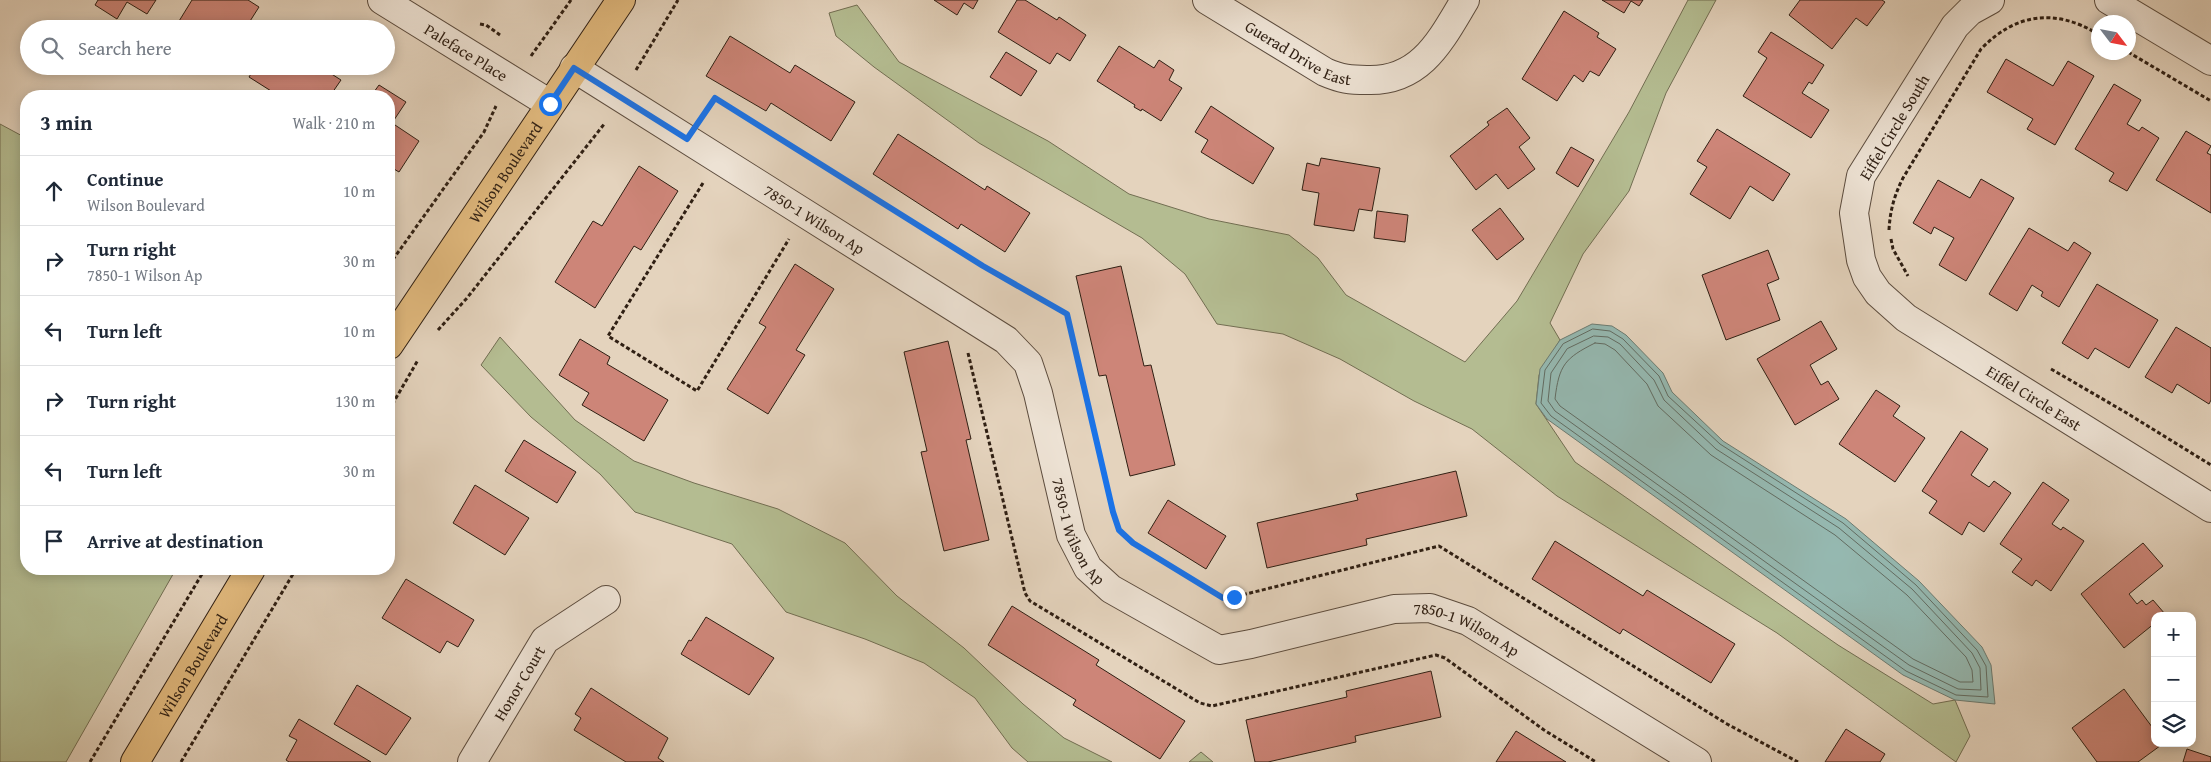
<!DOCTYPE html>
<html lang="en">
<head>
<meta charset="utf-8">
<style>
	:root { --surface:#fff; --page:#f2f2f3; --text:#1f2937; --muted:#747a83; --line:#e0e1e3 }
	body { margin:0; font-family:"Gentium Book Plus",serif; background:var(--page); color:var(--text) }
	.controls { position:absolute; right:15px; bottom:15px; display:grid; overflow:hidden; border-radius:10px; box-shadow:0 2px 12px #0003 }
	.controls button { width:45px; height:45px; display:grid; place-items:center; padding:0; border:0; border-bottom:1px solid var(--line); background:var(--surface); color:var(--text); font:25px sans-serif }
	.compass { position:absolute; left:2091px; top:15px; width:45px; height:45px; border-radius:50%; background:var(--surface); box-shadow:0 2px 12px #0003; rotate:122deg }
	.stop { position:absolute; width:15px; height:15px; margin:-11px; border:4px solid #1a73e8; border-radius:50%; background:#fff }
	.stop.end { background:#1a73e8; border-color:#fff; box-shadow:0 1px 5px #0008 }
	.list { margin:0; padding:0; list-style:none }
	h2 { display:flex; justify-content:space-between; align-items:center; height:65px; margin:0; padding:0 20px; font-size:21px }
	h2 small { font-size:16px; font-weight:400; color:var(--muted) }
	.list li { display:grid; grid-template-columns:32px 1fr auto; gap:15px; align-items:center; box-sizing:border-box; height:70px; padding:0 20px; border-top:1px solid var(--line) }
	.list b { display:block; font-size:19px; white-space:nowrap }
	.list p { margin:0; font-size:16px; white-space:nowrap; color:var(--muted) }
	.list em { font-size:16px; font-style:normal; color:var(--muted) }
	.icon { flex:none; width:28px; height:28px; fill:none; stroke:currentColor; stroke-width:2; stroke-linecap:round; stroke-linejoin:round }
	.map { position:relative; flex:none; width:2211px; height:762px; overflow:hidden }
	.search { position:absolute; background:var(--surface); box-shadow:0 2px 12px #0003; left:20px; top:20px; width:375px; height:55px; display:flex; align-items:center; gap:12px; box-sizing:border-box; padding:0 18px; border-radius:28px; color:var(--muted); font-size:19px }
	.panel { position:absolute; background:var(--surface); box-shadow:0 2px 12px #0003; left:20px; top:90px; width:375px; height:485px; border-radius:20px }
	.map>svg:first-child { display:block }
	.green { fill:#b4bc91; stroke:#726e52 }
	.water { fill:#95b8b0; stroke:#6c7b71 }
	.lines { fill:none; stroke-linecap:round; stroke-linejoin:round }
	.shore { stroke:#626c62; stroke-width:1 }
	.building { fill:#cd8578; stroke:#2f1f13 }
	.minor-casing { stroke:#5c4c3e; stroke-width:30 }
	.major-casing { stroke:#2f1f13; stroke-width:30 }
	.path { stroke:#2f1f13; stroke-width:3; stroke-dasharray:4 2.5; stroke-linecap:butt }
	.minor { stroke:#ede2d4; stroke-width:28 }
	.major { stroke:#e2ba7e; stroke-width:28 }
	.route { stroke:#1a73e8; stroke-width:6 }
	.labels { text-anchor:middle; stroke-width:4.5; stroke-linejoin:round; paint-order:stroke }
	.street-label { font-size:16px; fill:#2f1f13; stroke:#ede2d4 }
</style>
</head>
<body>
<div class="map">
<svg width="2211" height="762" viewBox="0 0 2211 762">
	<rect width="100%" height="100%" fill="#e4d3bd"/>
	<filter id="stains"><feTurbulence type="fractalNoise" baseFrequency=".004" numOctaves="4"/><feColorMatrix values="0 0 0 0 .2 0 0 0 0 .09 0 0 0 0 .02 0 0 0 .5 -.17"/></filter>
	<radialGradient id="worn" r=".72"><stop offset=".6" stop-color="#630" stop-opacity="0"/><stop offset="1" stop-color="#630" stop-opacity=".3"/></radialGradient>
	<g class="green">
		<polygon points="1688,0 1716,0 1666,93 1629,191 1583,254 1550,323 1560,340 1539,375 1536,404 1575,462 1838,645 1933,704 1955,700 1970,736 1956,762 1777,633 1557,496 1472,429 1414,401 1340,359 1283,334 1217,324 1185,274 1142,238 979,143 874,67 836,36 829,13 857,5 899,62 1048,141 1129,194 1209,219 1289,235 1318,258 1346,295 1465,362 1517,301 1629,112"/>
		<polygon points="0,124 26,138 26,569 176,569 66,762 0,762"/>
		<polygon points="500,337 575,420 634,461 694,483 778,509 845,543 897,596 964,648 1023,704 1064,738 1112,762 1028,762 1012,748 975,698 924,663 865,639 786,612 732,544 635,512 600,474 531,417 481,365"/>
		<polygon points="1201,752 1213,762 1189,762"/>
	</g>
	<polygon class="water" points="1592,324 1612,326 1626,335 1663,373 1672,392 1723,441 1846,519 1919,581 1982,647 1991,665 1995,704 1955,700 1903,675 1547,419 1536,404 1540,369 1560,340"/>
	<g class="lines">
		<g class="shore">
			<polygon points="1593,329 1610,331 1623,339 1659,376 1668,396 1720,444 1843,523 1916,585 1977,650 1986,666 1988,697 1956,695 1906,671 1551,416 1541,403 1545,370 1563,344"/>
			<polygon points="1594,336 1608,337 1620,344 1654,380 1664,400 1716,449 1839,528 1912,589 1972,653 1980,668 1981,690 1958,689 1909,665 1555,411 1548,401 1551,373 1567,349"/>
			<path d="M1595,343L1605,344L1615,350L1647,384L1658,406L1711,455L1835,535L1907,595L1966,657L1972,670L1973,682H1960L1913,659L1560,406L1555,399C1559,365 1565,358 1595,343Z"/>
		</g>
	</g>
	<g class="building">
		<polygon points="98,0 156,0 147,14 127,2 117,19 95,5"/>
		<polygon points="192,0 248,0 259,7 245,29 180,29 176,26"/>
		<polygon points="934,0 978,0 973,9 964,3 957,15"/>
		<polygon points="1017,0 1025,0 1057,20 1059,17 1086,35 1070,61 1057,53 1050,64 998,32"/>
		<polygon points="1602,0 1643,0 1639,6 1631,1 1624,13"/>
		<polygon points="1800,0 1882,0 1885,2 1867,26 1856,18 1832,49 1789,15"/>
		<polygon points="1564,11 1599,33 1597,37 1616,49 1599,76 1590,71 1583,82 1574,75 1557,101 1522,79"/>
		<polygon points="284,23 293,29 280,29"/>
		<polygon points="1771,32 1824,65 1812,84 1809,82 1802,93 1829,110 1811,138 1743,96 1767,58 1758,52"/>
		<polygon points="730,36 790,73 795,65 855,102 831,141 771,103 766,111 706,76"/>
		<polygon points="1119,46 1154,68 1159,60 1174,70 1169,80 1182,88 1161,121 1142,109 1141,111 1134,107 1135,105 1097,81"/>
		<polygon points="1006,52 1037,71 1021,96 990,77"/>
		<polygon points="2006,59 2053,86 2068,61 2094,76 2055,145 2027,129 2033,119 1987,92"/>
		<polygon points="256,66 319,66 341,80 330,96 279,96 249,77"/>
		<polygon points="2114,84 2141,100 2127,124 2139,131 2142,127 2159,138 2127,191 2109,181 2114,173 2075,149"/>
		<polygon points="379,85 406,102 392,123 419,141 399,172 389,166 389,96 371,96"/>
		<polygon points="1211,106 1274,148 1253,184 1201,152 1208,140 1195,132"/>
		<polygon points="1507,108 1530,138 1519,147 1535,169 1508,189 1496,174 1476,190 1450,156 1489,125 1487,122"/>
		<polygon points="1717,129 1790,174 1773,201 1750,186 1730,219 1690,194 1707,167 1697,161"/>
		<polygon points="2186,131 2211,146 2207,153 2211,155 2211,213 2156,180"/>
		<polygon points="898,134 985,190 987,186 1030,213 1005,252 961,224 958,229 873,174"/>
		<polygon points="1571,147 1594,160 1578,187 1556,173"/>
		<polygon points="1321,158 1380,168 1372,211 1359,209 1354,231 1314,225 1319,193 1302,190 1307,163 1319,166"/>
		<polygon points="639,166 678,191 641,250 634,246 595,308 555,282 593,221 602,226"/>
		<polygon points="1981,179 2014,198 1966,281 1939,265 1954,238 1934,227 1931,234 1913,223 1938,180 1970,198"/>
		<polygon points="1500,208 1524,239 1497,260 1472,230"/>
		<polygon points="1377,211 1408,215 1405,242 1374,238"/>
		<polygon points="2029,228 2068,251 2074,242 2091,253 2059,307 2041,296 2043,292 2032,285 2017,311 1989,294"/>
		<polygon points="1768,250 1779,279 1767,284 1780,320 1726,340 1702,275"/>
		<polygon points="795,264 834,289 796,350 805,355 768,414 727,389 766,327 759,323"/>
		<polygon points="1121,266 1144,366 1151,365 1175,465 1130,476 1106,375 1099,376 1076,276"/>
		<polygon points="2097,284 2158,320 2129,368 2095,348 2088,359 2062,343"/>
		<polygon points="1821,321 1837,349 1810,365 1821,385 1828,381 1839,399 1795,425 1757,359"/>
		<polygon points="2176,327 2211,348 2211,400 2209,404 2177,384 2172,393 2145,377"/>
		<polygon points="580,339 610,357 607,364 668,400 644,441 582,405 589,393 559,375"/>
		<polygon points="948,341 971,439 966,440 989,540 944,551 921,452 927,451 904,352"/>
		<polygon points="1876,390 1900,406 1893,416 1925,438 1895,482 1839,444"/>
		<polygon points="1961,431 1988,449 1971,475 1989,487 1994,481 2011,493 1984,532 1969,522 1962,535 1929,513 1937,501 1922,491"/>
		<polygon points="524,440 576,472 557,503 505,471"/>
		<polygon points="1456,471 1467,516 1366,539 1367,545 1267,568 1257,523 1358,500 1356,494"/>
		<polygon points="2043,482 2069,500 2052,524 2061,530 2063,527 2084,541 2051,591 2036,580 2032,586 2012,572 2022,559 2000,544"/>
		<polygon points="475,485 529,518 505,555 453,523"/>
		<polygon points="1168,500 1226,536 1206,569 1148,533"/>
		<polygon points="1555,541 1643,596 1647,590 1735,644 1711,683 1623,629 1620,634 1532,579"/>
		<polygon points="2143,543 2163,566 2129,594 2137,604 2142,600 2146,605 2153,600 2165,614 2155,616 2155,623 2124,648 2081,594"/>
		<polygon points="406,579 474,620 458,647 447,641 440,653 382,618"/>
		<polygon points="1012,606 1099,660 1096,665 1185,721 1160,759 1073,705 1076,700 988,645"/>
		<polygon points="706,617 774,658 749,695 681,654 689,640 691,641"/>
		<polygon points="1431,671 1441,717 1355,736 1356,742 1268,762 1255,762 1246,720 1347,697 1346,691"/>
		<polygon points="357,685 411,718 386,755 334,724"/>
		<polygon points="591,688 668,738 658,758 664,762 626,762 574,730 581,718 575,714"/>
		<polygon points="2124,689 2155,731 2155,743 2164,743 2138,762 2097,762 2072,728"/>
		<polygon points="299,719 371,762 289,762 286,760 297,740 289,736"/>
		<polygon points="1846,729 1885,754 1880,762 1825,762"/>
		<polygon points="1516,731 1566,762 1496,762"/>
		<polygon points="2187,749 2211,757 2211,762 2183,762"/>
	</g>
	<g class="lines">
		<defs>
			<g id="minor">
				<path id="s1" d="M382,0L550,104"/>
				<path id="s2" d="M1207,0L1325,72C1341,79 1350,80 1367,80C1421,82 1441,40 1465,0"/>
				<path id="s3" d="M1990,0L1970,11L1955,26L1861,176L1854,213L1861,260L1867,277L1878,293L1906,318L2211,508"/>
				<polyline points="2109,0 2211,61"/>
				<path id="s4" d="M574,68L1006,340L1028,363L1038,393L1071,535L1088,568L1111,589L1219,650L1251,644L1394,609L1430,608L1468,621L1697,762"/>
				<path id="s5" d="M472,762L545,640L606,600"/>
			</g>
			<g id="major">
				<path id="s6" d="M389,345L621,0"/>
				<path id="s7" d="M135,762L251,569"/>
			</g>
		</defs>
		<use href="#minor" class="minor-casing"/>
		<use href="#major" class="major-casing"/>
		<g class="path">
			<polyline points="480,24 486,25 500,35"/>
			<polyline points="2128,52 2211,101"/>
			<polyline points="531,56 571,0"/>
			<polyline points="636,70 678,0"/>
			<polyline points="704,114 715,98 983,266 1067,314 1113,512 1119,530 1133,543 1223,598 1234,597 1439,546 1727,724 1798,762"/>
			<polyline points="703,183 608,336 697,391 789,239"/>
			<path d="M1889,230C1890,211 1894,196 1903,178L1981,49C2016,13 2055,8 2098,34"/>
			<polyline points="1891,239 1893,249 1908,276"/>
			<polyline points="389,265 484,132 496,106"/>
			<polyline points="438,330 467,298 605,123"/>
			<polyline points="968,353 1025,593 1030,601 1200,703 1212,706 1436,655 1445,658 1544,730 1596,762"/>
			<polyline points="2051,369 2125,412 2211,465"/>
			<polyline points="389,410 418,360"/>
			<polyline points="90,762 205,569"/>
			<polyline points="181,762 296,569"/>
		</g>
		<use href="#minor" class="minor"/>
		<use href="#major" class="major"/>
	</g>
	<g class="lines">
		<polyline class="route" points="550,104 574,68 687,139 715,98 983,266 1067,314 1113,512 1119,530 1133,543 1223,598 1234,597"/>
	</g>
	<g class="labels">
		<g class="street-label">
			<text dy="6" stroke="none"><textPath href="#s2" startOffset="106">Guerad Drive East</textPath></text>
			<text dy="6" stroke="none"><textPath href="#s1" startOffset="99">Paleface Place</textPath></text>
			<text transform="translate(1894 127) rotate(-59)" y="6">Eiffel Circle South</text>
			<text dy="6" stroke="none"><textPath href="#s6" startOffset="208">Wilson Boulevard</textPath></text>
			<text dy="6" stroke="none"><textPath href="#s4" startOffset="284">7850-1 Wilson Ap</textPath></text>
			<text dy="6" stroke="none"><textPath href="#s3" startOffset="532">Eiffel Circle East</textPath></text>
			<text dy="6" stroke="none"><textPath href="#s4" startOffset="719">7850-1 Wilson Ap</textPath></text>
			<text dy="6" stroke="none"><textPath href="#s4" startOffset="1169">7850-1 Wilson Ap</textPath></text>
			<text dy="6" stroke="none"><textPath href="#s7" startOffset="112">Wilson Boulevard</textPath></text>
			<text dy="6" stroke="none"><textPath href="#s5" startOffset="92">Honor Court</textPath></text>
		</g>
	</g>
	<rect width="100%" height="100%" filter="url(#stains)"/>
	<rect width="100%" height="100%" fill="url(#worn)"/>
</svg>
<div class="controls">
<button>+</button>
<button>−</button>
<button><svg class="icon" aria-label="layers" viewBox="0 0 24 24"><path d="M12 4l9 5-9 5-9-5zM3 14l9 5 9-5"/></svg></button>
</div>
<svg class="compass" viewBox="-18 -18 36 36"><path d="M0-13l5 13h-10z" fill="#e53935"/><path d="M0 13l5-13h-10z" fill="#747a83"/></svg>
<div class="stop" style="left:550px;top:104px"></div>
<div class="stop end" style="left:1234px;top:597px"></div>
<div class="search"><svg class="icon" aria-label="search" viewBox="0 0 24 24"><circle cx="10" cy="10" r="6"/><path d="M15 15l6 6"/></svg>Search here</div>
<section class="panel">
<h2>3 min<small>Walk · 210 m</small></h2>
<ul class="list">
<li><svg class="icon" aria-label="ahead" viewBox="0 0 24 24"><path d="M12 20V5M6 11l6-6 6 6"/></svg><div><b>Continue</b><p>Wilson Boulevard</p></div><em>10 m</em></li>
<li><svg class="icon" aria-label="right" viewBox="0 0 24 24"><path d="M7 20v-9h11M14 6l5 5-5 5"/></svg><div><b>Turn right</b><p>7850-1 Wilson Ap</p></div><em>30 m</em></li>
<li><svg class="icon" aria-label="left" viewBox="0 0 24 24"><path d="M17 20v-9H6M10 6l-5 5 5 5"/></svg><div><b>Turn left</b></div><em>10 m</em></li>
<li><svg class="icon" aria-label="right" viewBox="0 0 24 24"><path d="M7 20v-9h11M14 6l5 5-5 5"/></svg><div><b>Turn right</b></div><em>130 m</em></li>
<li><svg class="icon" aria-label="left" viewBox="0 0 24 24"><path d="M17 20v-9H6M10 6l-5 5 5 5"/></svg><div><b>Turn left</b></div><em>30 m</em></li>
<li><svg class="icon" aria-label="arrive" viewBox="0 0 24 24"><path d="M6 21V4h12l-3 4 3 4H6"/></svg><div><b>Arrive at destination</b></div></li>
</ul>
</section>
</div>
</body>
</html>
